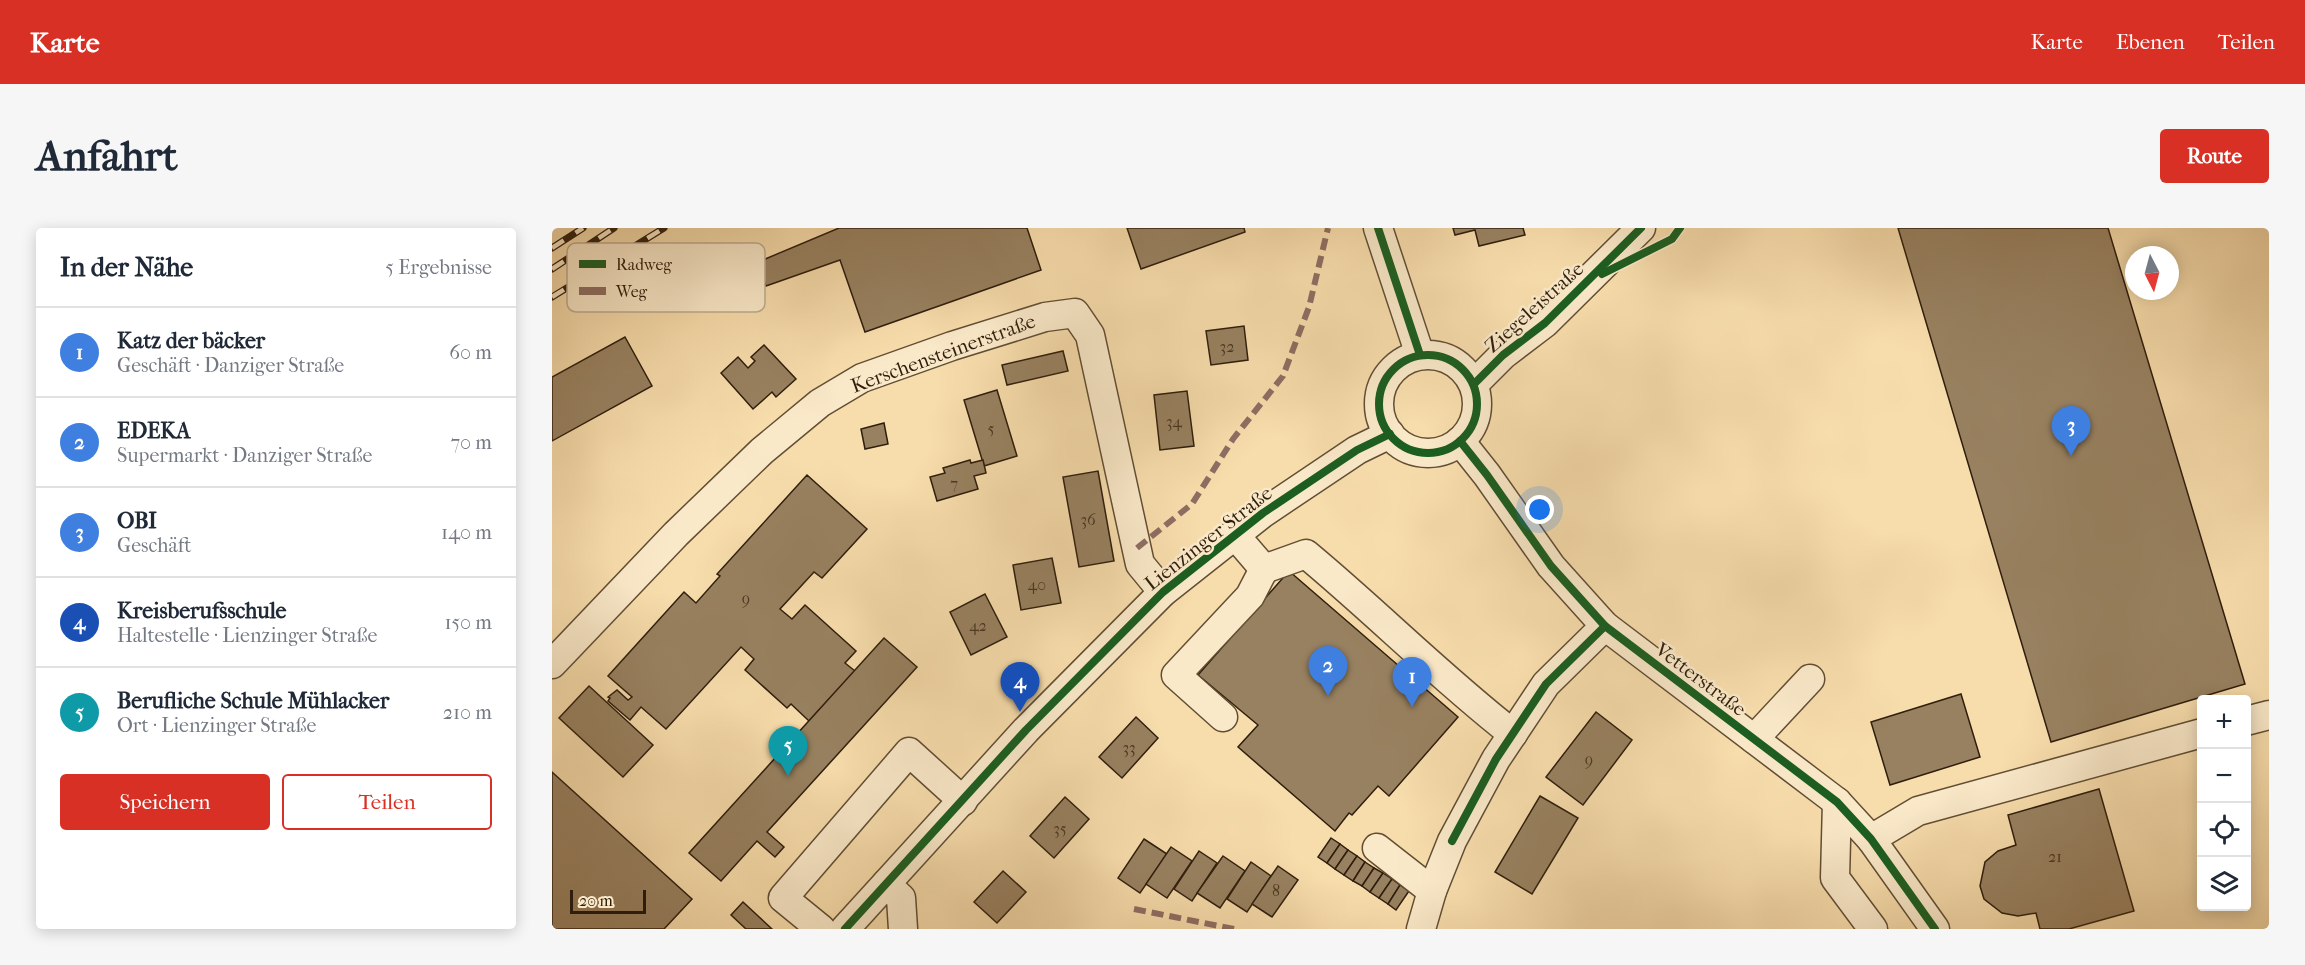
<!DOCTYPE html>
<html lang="de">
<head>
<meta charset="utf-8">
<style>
	:root { --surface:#fff; --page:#f6f6f7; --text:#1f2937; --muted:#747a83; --line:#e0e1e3; --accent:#d93025 }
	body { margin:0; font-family:"IM FELL French Canon",serif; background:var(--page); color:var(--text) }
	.controls { position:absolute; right:18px; bottom:18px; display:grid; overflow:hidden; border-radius:6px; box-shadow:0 3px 15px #0003 }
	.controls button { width:54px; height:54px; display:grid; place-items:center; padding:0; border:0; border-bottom:2px solid var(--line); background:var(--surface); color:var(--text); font:30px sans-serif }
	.compass { position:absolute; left:1573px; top:18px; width:54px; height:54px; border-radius:50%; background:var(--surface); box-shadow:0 3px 15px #0003; rotate:174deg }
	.scale { position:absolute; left:18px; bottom:15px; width:76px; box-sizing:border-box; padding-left:6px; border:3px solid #2f1e0d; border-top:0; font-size:16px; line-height:21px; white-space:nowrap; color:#2f1e0d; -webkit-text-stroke:4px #fae9c9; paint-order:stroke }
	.you { position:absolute; left:988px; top:282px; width:21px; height:21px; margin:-15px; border:4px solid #fff; border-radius:50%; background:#1a73e8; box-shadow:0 0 0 9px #1a73e833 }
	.badge { display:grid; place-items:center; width:39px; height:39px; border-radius:50%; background:var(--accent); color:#fff; font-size:20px; font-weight:700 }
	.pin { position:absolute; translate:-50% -50px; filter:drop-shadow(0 2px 3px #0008) }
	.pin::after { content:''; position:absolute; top:32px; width:21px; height:18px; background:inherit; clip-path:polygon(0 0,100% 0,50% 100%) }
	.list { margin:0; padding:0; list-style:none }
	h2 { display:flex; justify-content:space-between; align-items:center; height:78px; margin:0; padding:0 24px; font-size:26px }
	h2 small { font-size:20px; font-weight:400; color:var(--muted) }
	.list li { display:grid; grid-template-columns:39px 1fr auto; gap:18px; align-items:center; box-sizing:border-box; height:90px; padding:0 24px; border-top:2px solid var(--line) }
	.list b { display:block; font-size:22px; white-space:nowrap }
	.list p { margin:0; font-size:20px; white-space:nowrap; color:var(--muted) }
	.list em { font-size:20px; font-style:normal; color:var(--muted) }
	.actions { display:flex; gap:12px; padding:18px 24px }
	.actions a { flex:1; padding:14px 0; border:2px solid var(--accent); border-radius:6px; text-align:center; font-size:21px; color:var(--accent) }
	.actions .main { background:var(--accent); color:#fff }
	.icon { flex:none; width:33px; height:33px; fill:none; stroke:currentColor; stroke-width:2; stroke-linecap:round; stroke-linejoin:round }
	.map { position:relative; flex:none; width:1717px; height:701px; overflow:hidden; border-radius:6px }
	header { display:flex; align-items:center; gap:36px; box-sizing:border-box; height:84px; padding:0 30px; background:var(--accent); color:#fff }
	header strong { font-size:28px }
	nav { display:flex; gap:33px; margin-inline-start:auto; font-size:21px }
	.intro { display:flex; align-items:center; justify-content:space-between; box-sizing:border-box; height:144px; padding:0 36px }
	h1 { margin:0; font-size:42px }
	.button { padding:15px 27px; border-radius:6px; background:var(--accent); color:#fff; font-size:21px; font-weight:700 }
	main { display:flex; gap:36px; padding:0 36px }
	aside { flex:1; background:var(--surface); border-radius:6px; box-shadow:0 3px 15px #0003 }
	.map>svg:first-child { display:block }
	.building { fill:#988160; stroke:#2f1e0d; stroke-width:1.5 }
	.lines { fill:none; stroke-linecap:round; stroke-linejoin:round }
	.minor-casing { stroke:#614e35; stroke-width:31 }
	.minor { stroke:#fae9c9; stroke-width:28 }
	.rail-casing { stroke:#2f1e0d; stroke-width:7 }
	.rail { stroke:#fae9c9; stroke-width:4.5; stroke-dasharray:14; stroke-linecap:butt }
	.quiet { stroke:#8d6e63; stroke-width:6; stroke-dasharray:12 6; stroke-linecap:butt }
	.cycleway-casing { stroke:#fae9c9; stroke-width:11 }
	.cycleway { stroke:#1b5e20; stroke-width:8 }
	.labels { text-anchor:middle; stroke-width:5; stroke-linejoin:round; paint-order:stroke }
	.number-label { font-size:16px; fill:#493722 }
	.street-label { font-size:20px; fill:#2f1e0d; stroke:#fae9c9 }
	.key { fill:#fae9c9; stroke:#bdac91; stroke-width:1.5 }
	.key-label { font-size:16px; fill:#2f1e0d }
</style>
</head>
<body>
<header>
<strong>Karte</strong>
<nav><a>Karte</a><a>Ebenen</a><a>Teilen</a></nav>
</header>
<div class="intro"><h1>Anfahrt</h1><a class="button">Route</a></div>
<main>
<aside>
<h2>In der Nähe<small>5 Ergebnisse</small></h2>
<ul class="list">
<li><span class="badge" style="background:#3f7fe0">1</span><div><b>Katz der bäcker</b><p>Geschäft · Danziger Straße</p></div><em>60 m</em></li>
<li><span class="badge" style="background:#3f7fe0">2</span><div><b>EDEKA</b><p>Supermarkt · Danziger Straße</p></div><em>70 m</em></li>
<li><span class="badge" style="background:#3f7fe0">3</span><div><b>OBI</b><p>Geschäft</p></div><em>140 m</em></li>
<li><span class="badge" style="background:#1a4fb4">4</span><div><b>Kreisberufsschule</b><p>Haltestelle · Lienzinger Straße</p></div><em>150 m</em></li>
<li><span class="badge" style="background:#0f9aa8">5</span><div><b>Berufliche Schule Mühlacker</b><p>Ort · Lienzinger Straße</p></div><em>210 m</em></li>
</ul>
<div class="actions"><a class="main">Speichern</a><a>Teilen</a></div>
</aside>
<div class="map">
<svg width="1717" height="701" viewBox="0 0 1717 701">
	<rect width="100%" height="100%" fill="#f8ddac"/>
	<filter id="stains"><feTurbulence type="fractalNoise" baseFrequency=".00333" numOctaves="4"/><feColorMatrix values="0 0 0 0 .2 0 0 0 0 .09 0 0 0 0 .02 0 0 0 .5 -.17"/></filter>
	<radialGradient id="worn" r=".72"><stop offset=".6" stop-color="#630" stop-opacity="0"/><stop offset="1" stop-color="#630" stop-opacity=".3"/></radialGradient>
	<g class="building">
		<polygon points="287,0 475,0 489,42 313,104 288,32 214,58 206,34"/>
		<polygon points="575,0 692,0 693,4 589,41"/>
		<polygon points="901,0 971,0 973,7 927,18 923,2 903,7"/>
		<polygon points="1346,0 1556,0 1693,456 1499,514"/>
		<polygon points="692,98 696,132 659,137 654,103"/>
		<polygon points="73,109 100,158 0,213 0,149"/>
		<polygon points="212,117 244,151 224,169 220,164 201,181 169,145 186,129 196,140 203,133 199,129"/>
		<polygon points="511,123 516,143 455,157 450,137"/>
		<polygon points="445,162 465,228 432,238 412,172"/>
		<polygon points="635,163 642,218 608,222 602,167"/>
		<polygon points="332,195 336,216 313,221 309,201"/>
		<polygon points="418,232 419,235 431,232 434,245 422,248 426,261 385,273 378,249 393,245 391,240"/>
		<polygon points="546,243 562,333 527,339 511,249"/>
		<polygon points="255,247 315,301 270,350 262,344 228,381 240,391 253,377 304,423 293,435 303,443 257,493 239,476 235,480 193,442 202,431 189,419 114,501 89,479 78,492 56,473 58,470 56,469 65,462 76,472 80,469 56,448 132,364 144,375 168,348 165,346"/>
		<polygon points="500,330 509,375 469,382 461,337"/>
		<polygon points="737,343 906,489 837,568 826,558 800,587 797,585 783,603 686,519 706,497 646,447"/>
		<polygon points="433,366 455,409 419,427 398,384"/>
		<polygon points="332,410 365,439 215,604 232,619 223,629 205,613 169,653 137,625"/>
		<polygon points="37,458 101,517 71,549 7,490"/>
		<polygon points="1409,466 1428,529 1338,557 1319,494"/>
		<polygon points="1044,484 1080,512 1031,577 994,549"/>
		<polygon points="584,489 606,510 570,550 547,529"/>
		<polygon points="0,544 140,671 112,701 0,701"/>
		<polygon points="1547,561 1582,683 1517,701 1488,701 1484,685 1466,688 1450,685 1432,671 1428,658 1433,634 1446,623 1464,617 1456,587"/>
		<polygon points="988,568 1026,590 980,666 943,644"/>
		<polygon points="513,569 537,591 502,630 478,608"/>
		<polygon points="779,610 788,616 775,635 766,629"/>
		<polygon points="592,611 615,626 588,665 566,650"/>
		<polygon points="788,616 796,622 783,641 775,635"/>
		<polygon points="619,619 640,633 615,670 594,656"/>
		<polygon points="796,622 805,628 792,647 783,641"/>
		<polygon points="647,623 665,635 640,673 622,661"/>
		<polygon points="671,628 693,643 668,680 645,665"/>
		<polygon points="805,628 813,634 801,653 792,647"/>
		<polygon points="699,634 719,648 695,684 675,671"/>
		<polygon points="813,634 822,640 810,658 801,653"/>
		<polygon points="726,638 746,652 720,689 700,676"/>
		<polygon points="822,640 831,645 818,664 810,658"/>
		<polygon points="451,643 474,664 445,695 422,674"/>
		<polygon points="831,645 840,651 827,670 818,664"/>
		<polygon points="840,651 848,657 836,676 827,670"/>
		<polygon points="848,657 857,663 844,682 836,676"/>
		<polygon points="191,674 220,701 194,701 179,687"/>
	</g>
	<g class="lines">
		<defs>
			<g id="minor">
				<polyline points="826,0 868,127"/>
				<circle cx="876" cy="176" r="49"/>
				<polyline points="922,156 951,127 993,95 1089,0"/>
				<polyline points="908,213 935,247 999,338 1053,398 1285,574 1319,611 1383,701"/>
				<path d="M682,306L712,341L754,326C824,384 889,450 961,506"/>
				<polyline points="0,436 124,306 210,223 268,175 310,150 400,118 493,89 523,85 538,107 588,336 611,364"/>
				<polyline points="671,489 624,447 698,368 712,341"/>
				<polyline points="1694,493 1717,487"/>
				<polyline points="1202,511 1258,451"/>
				<polyline points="1285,574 1283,650 1321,701"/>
				<polyline points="1319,611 1366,583 1650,505"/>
				<polyline points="825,620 880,663"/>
				<polyline points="334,656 349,670 351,701"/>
				<polyline points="269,701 231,670 357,524 411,573"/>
				<polyline points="293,701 474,502 611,364 711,285 805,222 838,206"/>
				<polyline points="869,701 880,663 900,613 944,531 994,456 1053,398"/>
			</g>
		</defs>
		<use href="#minor" class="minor-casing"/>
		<use href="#minor" class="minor"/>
		<defs>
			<g id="rail">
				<polyline points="0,20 31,0"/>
				<polyline points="0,41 62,0"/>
				<polyline points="0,69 112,0"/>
			</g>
		</defs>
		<use href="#rail" class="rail-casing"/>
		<use href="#rail" class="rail"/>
		<g class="quiet">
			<polyline points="585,320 640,276 681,211 731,148 757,79 776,0"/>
			<polyline points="582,681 682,701"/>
		</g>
		<defs>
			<g id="cycleway">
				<polyline points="826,0 868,127"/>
				<polyline points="1050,46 1120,11 1128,0"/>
				<circle cx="876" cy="176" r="49"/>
				<polyline points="922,156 951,127 993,95 1089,0"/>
				<polyline points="908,213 935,247 999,338 1053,398 1285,574 1319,611 1383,701"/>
				<polyline points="900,613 944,531 994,456 1053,398"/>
				<polyline points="293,701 474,502 611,364 711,285 805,222 838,206"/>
			</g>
		</defs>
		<use href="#cycleway" class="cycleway-casing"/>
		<use href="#cycleway" class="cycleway"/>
	</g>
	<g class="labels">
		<g class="number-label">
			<text x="675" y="124">32</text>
			<text x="622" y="199">34</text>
			<text x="439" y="206">5</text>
			<text x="402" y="261">7</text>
			<text x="536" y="297">36</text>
			<text x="485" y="362">40</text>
			<text x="194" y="376">9</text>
			<text x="426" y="403">42</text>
			<text x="577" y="525">33</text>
			<text x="1037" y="537">9</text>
			<text x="508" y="606">35</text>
			<text x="1503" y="634">21</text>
			<text x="724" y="668">8</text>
		</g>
		<g class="street-label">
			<text transform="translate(982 79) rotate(-42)" y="7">Ziegeleistraße</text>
			<text transform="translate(391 125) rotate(-20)" y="7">Kerschensteinerstraße</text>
			<text transform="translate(656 310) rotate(-38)" y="7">Lienzinger Straße</text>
			<text transform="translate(1149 451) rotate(37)" y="7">Vetterstraße</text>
		</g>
	</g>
	<rect x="15" y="15" width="198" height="69" rx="9" class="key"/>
	<rect x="27" y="32" width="27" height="8" fill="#1b5e20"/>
	<rect x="27" y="59" width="27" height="8" fill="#8d6e63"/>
	<g class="key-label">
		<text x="64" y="42">Radweg</text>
		<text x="64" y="69">Weg</text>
	</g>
	<rect width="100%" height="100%" filter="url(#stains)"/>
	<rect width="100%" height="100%" fill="url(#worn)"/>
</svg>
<div class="controls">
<button>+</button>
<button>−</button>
<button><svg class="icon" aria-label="locate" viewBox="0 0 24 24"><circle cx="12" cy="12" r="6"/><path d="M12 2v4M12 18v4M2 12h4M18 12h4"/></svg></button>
<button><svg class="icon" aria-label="layers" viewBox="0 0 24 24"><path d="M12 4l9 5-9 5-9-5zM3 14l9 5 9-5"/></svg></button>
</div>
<svg class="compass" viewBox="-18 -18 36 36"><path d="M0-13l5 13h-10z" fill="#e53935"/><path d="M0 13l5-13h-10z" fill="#747a83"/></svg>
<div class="scale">20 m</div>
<div class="you"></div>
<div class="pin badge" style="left:860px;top:479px;background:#3f7fe0">1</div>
<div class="pin badge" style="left:776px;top:468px;background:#3f7fe0">2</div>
<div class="pin badge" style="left:1519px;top:228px;background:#3f7fe0">3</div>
<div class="pin badge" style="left:468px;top:484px;background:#1a4fb4">4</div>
<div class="pin badge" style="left:236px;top:548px;background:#0f9aa8">5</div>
</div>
</main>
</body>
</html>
